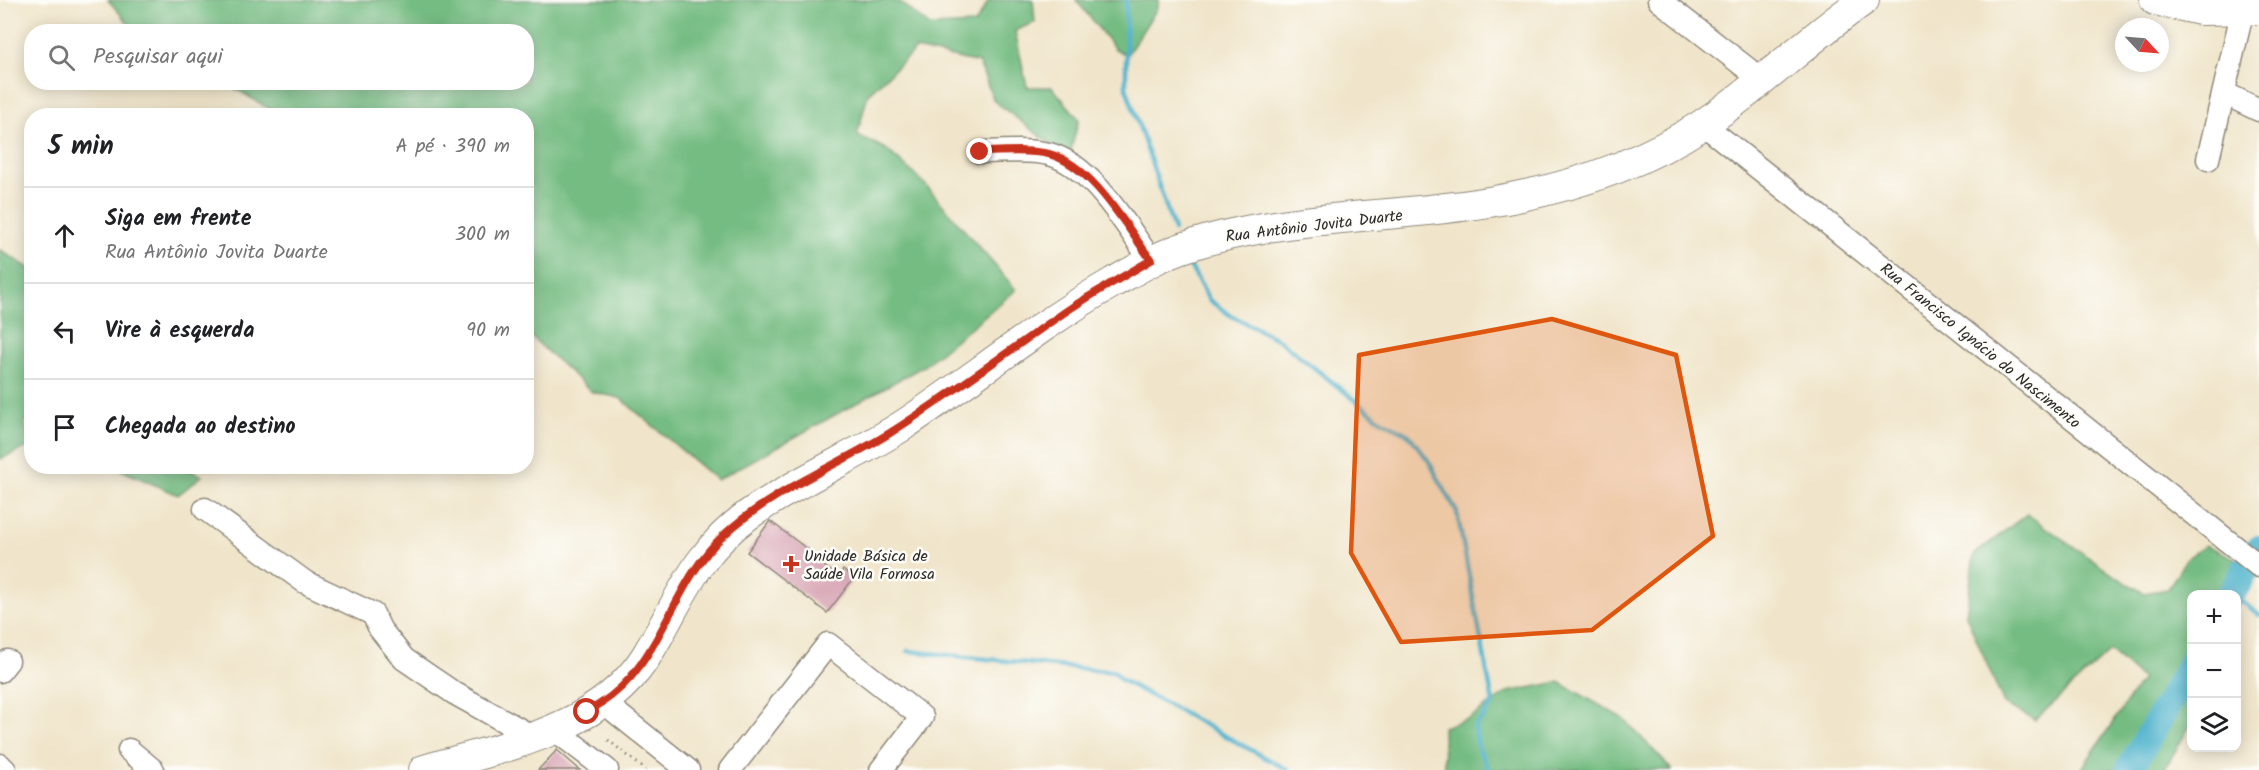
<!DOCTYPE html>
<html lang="pt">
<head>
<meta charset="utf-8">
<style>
	:root { --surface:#fff; --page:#f6f6f6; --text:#202124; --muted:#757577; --line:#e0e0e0 }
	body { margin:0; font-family:Kalam,sans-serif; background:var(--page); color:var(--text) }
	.controls { position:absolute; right:18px; bottom:18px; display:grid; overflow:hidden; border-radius:12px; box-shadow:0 3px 15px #0003 }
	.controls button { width:54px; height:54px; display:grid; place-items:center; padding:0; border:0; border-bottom:2px solid var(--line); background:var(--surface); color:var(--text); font:30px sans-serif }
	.compass { position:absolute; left:2115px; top:18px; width:54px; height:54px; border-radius:50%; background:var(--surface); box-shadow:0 3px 15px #0003; rotate:116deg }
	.stop { position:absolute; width:18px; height:18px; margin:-14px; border:4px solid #c8321e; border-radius:50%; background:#fff }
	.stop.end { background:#c8321e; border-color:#fff; box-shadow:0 2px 6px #0008 }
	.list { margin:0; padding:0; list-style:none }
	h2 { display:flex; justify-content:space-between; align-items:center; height:78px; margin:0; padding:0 24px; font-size:26px }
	h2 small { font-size:20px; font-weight:400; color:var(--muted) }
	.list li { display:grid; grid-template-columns:39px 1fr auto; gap:18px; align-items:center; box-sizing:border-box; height:96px; padding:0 24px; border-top:2px solid var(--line) }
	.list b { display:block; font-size:22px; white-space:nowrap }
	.list p { margin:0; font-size:20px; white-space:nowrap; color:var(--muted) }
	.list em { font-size:20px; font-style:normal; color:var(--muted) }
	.icon { flex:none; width:33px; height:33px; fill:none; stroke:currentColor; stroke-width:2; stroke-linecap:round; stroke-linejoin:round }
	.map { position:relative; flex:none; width:2259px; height:770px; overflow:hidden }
	.search { position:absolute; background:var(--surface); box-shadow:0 3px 15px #0003; left:24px; top:24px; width:510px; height:66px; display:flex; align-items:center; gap:15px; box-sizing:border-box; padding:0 21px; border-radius:24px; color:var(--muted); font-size:22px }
	.panel { position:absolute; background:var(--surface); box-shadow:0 3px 15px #0003; left:24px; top:108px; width:510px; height:366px; border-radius:24px }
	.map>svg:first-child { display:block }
	.forest { fill:#74bc82; stroke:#507456; stroke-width:1.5 }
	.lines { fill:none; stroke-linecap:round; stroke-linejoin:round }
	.stream { stroke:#4eb2cd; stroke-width:4.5 }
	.river { stroke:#4eb2cd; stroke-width:28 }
	.building { fill:#d59fb1 }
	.minor-casing { stroke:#8e887a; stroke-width:25 }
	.major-casing { stroke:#8e887a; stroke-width:32 }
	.path { stroke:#8e887a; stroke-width:3; stroke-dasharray:1.5 4.5; stroke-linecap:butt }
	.minor { stroke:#fff; stroke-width:22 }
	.major { stroke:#fff; stroke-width:30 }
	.route { stroke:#c8321e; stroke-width:8 }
	.marked { fill:#df570e; fill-opacity:0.2; stroke:#df570e; stroke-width:4.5; stroke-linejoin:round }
	.poi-dot { fill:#c8321e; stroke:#fdfcf7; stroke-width:2 }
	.labels { text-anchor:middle; stroke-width:5; stroke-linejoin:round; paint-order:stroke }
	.street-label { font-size:16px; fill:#2b2b2b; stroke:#fdfcf7 }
	.poi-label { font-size:16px; fill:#2b2b2b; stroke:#fdfcf7; text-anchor:start }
</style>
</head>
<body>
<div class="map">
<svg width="2259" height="770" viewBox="0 0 2259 770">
	<rect width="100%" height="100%" fill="#fdfcf7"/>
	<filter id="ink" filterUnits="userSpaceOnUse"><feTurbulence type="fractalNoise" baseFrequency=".0167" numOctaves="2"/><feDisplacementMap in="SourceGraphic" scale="12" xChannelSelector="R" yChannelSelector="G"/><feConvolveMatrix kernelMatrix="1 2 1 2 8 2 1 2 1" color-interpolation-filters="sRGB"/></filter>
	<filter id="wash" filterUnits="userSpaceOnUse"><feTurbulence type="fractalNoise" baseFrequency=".008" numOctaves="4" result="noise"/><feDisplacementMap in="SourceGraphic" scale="24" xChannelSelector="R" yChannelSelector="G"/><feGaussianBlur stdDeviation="1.35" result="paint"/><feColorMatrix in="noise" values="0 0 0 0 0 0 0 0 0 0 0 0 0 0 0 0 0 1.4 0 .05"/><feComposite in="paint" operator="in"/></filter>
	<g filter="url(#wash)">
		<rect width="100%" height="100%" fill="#f0e5ca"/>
		<g class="forest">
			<polygon points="108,0 897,0 930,26 975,24 989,0 1033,0 1035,22 1015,31 1027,87 1052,87 1079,119 1069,158 994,101 979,63 916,49 868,94 857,135 886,149 923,182 1016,290 924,366 717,480 620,398 592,392 527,333 526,116 273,115 268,108 226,83 526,82 526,32 135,31"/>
			<polygon points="1076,0 1159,0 1156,10 1127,55 1115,49"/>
			<polygon points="0,250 32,270 32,411 25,423 30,446 0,459"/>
			<polygon points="114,467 184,467 202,476 178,495"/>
			<polygon points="2027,514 2115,576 2144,593 2168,589 2186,559 2206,545 2237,559 2217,594 2192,594 2191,724 2164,770 2081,770 2142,679 2110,651 2035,720 2004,704 1966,615 1974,555"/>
			<polygon points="1559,682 1624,719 1672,770 1444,770 1443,727 1470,718 1508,692"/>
		</g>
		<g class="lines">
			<g class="stream">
				<polyline points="1126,0 1126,87 1174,230"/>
				<polyline points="1188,262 1209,300 1230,315 1279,340 1379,419 1409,435 1428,460 1457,512 1493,703 1475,728 1478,747 1489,770"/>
				<polyline points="2236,602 2244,603 2259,615"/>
				<polyline points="908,651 1115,672 1120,679 1288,770"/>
			</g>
			<g class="river">
				<polyline points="2231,594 2259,549"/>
				<polyline points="2129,770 2192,663"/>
			</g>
		</g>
		<g id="blocks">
			<g class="building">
				<polygon points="770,521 815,555 813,558 838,576 843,570 854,578 827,613 747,552"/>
				<polygon points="557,750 580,770 538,770"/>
			</g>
		</g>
	</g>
	<g filter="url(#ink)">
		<use href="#blocks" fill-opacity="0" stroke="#8e887a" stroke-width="1.5"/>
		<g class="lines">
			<defs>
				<g id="minor">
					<polyline points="1659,0 1762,80"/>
					<polyline points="2224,93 2259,110"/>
					<polyline points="1703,124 2259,566"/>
					<path d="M980,152C1002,152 1028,149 1049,154C1092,165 1126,226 1151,260"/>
					<polyline points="2208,159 2243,9"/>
					<polyline points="205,509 305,582 373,614 380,629 404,659 454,693 533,737"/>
					<polyline points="0,671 8,661"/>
					<polyline points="603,702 688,770"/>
					<polyline points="554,729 607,770"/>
					<polyline points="129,750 153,770"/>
					<polyline points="0,765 5,770"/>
					<polyline points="730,770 828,644 922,717 881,770"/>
				</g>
				<g id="major">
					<polyline points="2155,0 2201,10 2259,9"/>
					<path d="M424,770C501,747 598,731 645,658C680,602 692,556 748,515C797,481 852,458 902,426C973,379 1039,325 1112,283C1137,269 1160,255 1188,246C1285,214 1390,219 1489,202C1563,190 1640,166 1703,124C1760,87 1808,39 1864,0"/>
				</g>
			</defs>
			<use href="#minor" class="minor-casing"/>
			<use href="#major" class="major-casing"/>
			<polyline class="path" points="608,740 646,770"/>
			<use href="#minor" class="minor"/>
			<use href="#major" class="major"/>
		</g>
	</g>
	<g class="lines" filter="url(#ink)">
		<path class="route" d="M587,712C603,703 618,692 630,678C667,635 681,574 724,535C769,492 837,466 890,433C950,395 1007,352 1065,312C1093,293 1123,277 1151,260C1126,226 1092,165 1049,154C1028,149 1002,152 980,152"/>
	</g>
	<path class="marked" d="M1552,319L1676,355L1713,536L1592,630L1401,642L1351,553L1359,355Z"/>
	<path class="poi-dot" d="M788 555h6v6h6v6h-6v6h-6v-6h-6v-6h6z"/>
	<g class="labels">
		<g class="street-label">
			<text transform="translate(1314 225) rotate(-7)" y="6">Rua Antônio Jovita Duarte</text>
			<text transform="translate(1981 345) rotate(39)" y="6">Rua Francisco Ignácio do Nascimento</text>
		</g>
		<g class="poi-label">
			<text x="804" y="561">Unidade Básica de<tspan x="804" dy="18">Saúde Vila Formosa</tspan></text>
		</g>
	</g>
</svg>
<div class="controls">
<button>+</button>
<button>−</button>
<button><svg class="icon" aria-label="layers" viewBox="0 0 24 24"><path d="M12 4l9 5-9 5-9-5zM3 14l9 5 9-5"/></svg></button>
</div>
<svg class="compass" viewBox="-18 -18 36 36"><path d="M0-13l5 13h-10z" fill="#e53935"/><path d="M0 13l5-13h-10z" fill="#757577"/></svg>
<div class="stop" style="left:587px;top:712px"></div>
<div class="stop end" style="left:980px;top:152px"></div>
<div class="search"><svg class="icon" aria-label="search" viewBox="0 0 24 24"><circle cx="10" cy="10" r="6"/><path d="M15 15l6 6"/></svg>Pesquisar aqui</div>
<section class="panel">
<h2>5 min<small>A pé · 390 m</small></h2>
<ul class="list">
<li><svg class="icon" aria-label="ahead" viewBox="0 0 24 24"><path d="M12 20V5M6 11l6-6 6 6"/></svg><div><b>Siga em frente</b><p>Rua Antônio Jovita Duarte</p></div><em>300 m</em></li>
<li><svg class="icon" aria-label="left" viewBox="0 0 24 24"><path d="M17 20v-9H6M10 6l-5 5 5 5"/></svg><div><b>Vire à esquerda</b></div><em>90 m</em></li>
<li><svg class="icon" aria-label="arrive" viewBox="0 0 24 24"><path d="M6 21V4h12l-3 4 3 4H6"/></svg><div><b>Chegada ao destino</b></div></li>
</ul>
</section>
</div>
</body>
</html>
